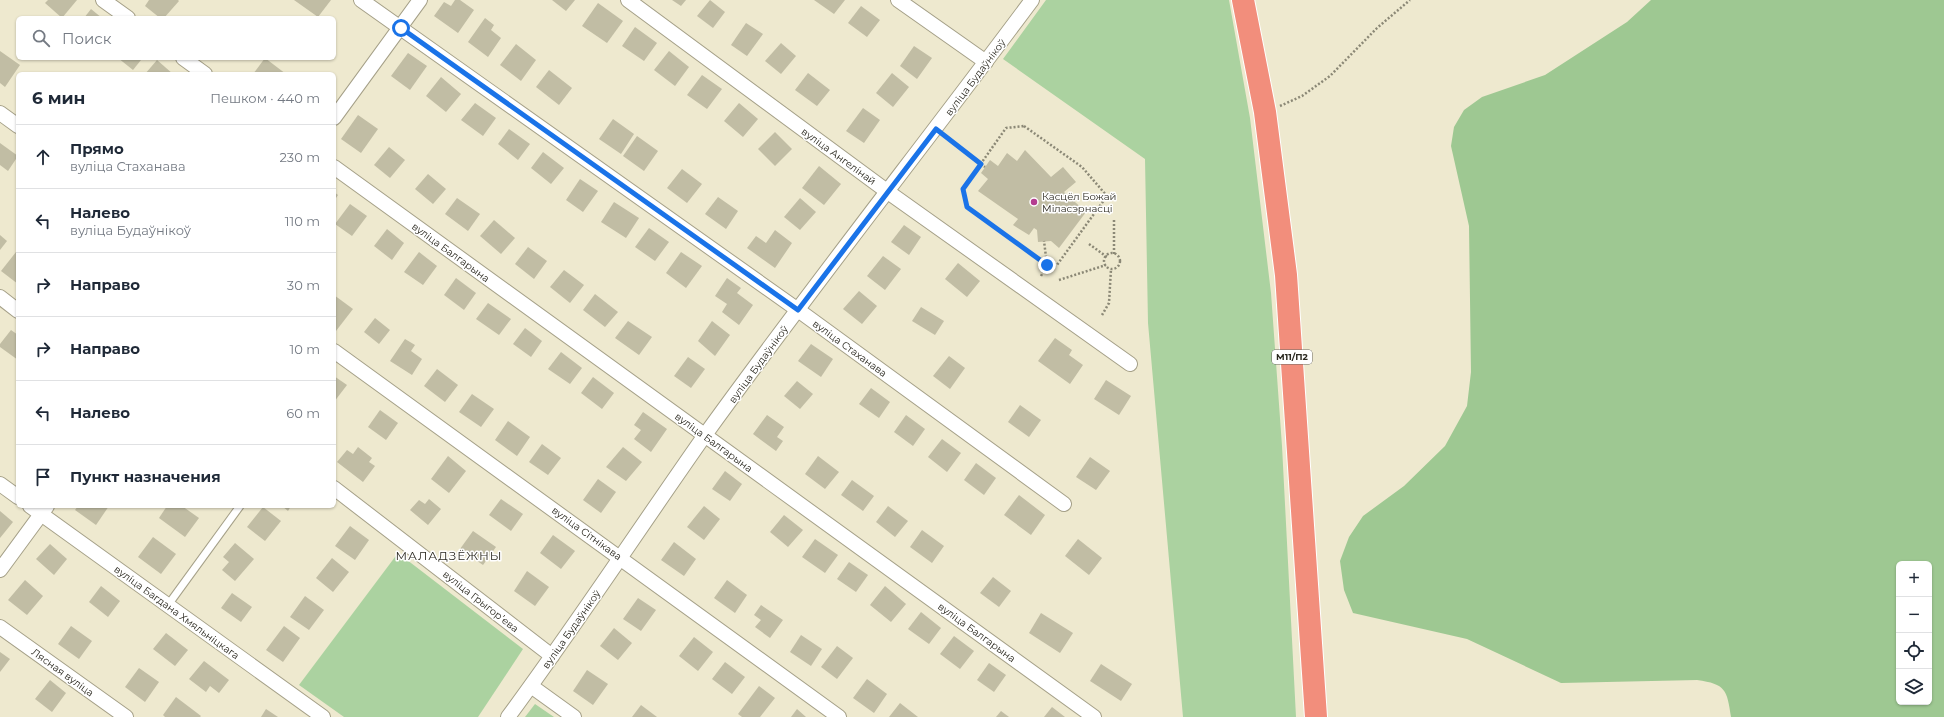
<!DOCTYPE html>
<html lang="ru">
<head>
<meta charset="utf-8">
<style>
	:root { --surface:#fff; --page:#f2f2f3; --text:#1f2937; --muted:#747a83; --line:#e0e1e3 }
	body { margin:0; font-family:Montserrat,sans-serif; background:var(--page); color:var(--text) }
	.controls { position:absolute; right:12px; bottom:12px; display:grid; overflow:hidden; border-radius:6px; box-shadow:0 1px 3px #0004 }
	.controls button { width:36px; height:36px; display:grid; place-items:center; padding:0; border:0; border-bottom:1px solid var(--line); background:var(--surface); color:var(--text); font:20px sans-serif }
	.stop { position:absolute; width:12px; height:12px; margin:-9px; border:3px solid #1a73e8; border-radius:50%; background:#fff }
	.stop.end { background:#1a73e8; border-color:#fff; box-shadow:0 1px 4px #0008 }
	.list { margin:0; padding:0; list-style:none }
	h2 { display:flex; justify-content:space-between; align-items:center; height:52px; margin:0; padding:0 16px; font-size:17px }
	h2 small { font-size:13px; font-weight:400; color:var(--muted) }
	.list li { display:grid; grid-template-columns:26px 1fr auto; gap:12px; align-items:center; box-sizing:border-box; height:64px; padding:0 16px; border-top:1px solid var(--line) }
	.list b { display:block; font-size:15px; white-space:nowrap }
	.list p { margin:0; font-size:13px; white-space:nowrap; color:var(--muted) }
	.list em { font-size:13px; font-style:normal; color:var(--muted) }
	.icon { flex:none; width:22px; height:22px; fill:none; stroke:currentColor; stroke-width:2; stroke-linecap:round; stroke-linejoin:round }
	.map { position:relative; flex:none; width:1944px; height:717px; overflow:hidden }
	.search { position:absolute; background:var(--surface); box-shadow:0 1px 3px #0004; left:16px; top:16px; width:320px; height:44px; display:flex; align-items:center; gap:10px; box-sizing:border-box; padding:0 14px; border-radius:6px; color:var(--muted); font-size:15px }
	.panel { position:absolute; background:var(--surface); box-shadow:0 1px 3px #0004; left:16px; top:72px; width:320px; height:436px; border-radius:6px }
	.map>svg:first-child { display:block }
	.green { fill:#abd2a0 }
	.forest { fill:#9ec892; fill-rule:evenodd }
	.building { fill:#c1bda4 }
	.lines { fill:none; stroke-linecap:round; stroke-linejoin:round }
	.service-casing { stroke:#a5a088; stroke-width:9 }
	.minor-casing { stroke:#a5a088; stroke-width:16 }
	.trunk-casing { stroke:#fff; stroke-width:24 }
	.path { stroke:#8b8876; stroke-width:2.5; stroke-dasharray:2 2; stroke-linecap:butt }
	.service { stroke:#fff; stroke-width:7 }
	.minor { stroke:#fff; stroke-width:14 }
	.trunk { stroke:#f28e7c; stroke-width:22 }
	.route { stroke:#1a73e8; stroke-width:5 }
	.poi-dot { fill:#b43c90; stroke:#fff; stroke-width:1.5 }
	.labels { text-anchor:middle; stroke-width:3; stroke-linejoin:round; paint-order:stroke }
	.shield { fill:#fff; stroke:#6b6963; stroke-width:1 }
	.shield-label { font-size:9px; font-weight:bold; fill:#2b2920 }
	.street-label { font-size:10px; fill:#2b2920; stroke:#fff }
	.poi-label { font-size:10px; fill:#2b2920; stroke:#fff; text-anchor:start }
	.quarter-label { font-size:12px; letter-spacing:1px; fill:#2b2920; stroke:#fff }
</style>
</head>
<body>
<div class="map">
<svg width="1944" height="717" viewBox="0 0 1944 717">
	<rect width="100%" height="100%" fill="#eee9cf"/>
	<g class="green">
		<polygon points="1046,0 1229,0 1250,118 1271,293 1282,446 1296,717 1183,717 1148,323 1145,159 1003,59"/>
		<polygon points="398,553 523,649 478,717 344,717 299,685"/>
		<polygon points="535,704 554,717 525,717"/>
	</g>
	<path class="forest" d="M1651,0H1944V717H1731C1727,690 1726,684 1697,680L1561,683L1467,639L1353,613L1344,590L1340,561L1349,537L1363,516L1404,486L1445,446L1467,406L1471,372L1469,226L1451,146L1454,127L1464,110L1482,97L1545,75L1627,22ZM1899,564H1929V702H1899Z"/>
	<g class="building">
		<polygon points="48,0 77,0 62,18 45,3"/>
		<polygon points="149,0 178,0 179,1 164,18 160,18 145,6"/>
		<polygon points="294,0 331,0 318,17"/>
		<polygon points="455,0 460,0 474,10 458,33 434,16 444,2 451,6"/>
		<polygon points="552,0 575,0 566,11"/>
		<polygon points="672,0 686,0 681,6"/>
		<polygon points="710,0 725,12 713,28 697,16"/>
		<polygon points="814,0 845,0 834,14"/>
		<polygon points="598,3 623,21 607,43 582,26"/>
		<polygon points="861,6 880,20 867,37 848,23"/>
		<polygon points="91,9 102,18 84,18"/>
		<polygon points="485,18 494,25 491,30 501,38 488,57 468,42"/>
		<polygon points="746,23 763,34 747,56 731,45"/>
		<polygon points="635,27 657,43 644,61 622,46"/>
		<polygon points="781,43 796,56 781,74 765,61"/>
		<polygon points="516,44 536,60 521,81 500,65"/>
		<polygon points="914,46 932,58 917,79 900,66"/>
		<polygon points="0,51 20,65 5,87 0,83"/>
		<polygon points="669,51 689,67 675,86 654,70"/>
		<polygon points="408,53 427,66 410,90 391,76"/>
		<polygon points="118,58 139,58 141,60 133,70"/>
		<polygon points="265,58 286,74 253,74"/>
		<polygon points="157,60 173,74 145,74"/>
		<polygon points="549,70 572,88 559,105 536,87"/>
		<polygon points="808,73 830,90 817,106 795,90"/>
		<polygon points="892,73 909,87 893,107 876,93"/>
		<polygon points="702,75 722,89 707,109 687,95"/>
		<polygon points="441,77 461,94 446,112 426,96"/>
		<polygon points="475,103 496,118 483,136 461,120"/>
		<polygon points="739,103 758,119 743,137 724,121"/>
		<polygon points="863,108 880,120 864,143 846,131"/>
		<polygon points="358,115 378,129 361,153 341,139"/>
		<polygon points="613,119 634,134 621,154 599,139"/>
		<polygon points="509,129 530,144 518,160 498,144"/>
		<polygon points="775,132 792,149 775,166 758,149"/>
		<polygon points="637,136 658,151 644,171 623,156"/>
		<polygon points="0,143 18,156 8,171 0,165"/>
		<polygon points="389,147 405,160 390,178 374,165"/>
		<polygon points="1025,150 1051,177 1063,167 1076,182 1064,192 1086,212 1059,248 1051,241 1038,242 1037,230 1034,228 1029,235 1013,225 1018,219 978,191 988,179 981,173 990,160 998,166 1007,153 1017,161"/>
		<polygon points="543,152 564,168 551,184 531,168"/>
		<polygon points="819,166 841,184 824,205 802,188"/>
		<polygon points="682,169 702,184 687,203 667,188"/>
		<polygon points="428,174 446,189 433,204 415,189"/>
		<polygon points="580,179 598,191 583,212 566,200"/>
		<polygon points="334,192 338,195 334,201"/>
		<polygon points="718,197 738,211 726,229 705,214"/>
		<polygon points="457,198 480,214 468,231 445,214"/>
		<polygon points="800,198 816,212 800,230 784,217"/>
		<polygon points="614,202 639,218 626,238 601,222"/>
		<polygon points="350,204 367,216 352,236 335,224"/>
		<polygon points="494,220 515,238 501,254 480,236"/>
		<polygon points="904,225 921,237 909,255 891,242"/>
		<polygon points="649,228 669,242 655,261 635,247"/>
		<polygon points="387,229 404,243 392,260 374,246"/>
		<polygon points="775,230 792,243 775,268 747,248 756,236 766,243"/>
		<polygon points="0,235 7,241 0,250"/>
		<polygon points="528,247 547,261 534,279 515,264"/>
		<polygon points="16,252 18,254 18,284 1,271"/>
		<polygon points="419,252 437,266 423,285 404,272"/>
		<polygon points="681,252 702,266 686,288 666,273"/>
		<polygon points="883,256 901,269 885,290 867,276"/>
		<polygon points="958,263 980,281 967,297 945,279"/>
		<polygon points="564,270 584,285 570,303 550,287"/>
		<polygon points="456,278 476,293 464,310 444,295"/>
		<polygon points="727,278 741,288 737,293 753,305 739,325 722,312 727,304 715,296"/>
		<polygon points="859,291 877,306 862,324 843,309"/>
		<polygon points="595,294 618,312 605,327 583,310"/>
		<polygon points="334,295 353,309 336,331 334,329"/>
		<polygon points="488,303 511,319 499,335 476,319"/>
		<polygon points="921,307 944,321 935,335 912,321"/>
		<polygon points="375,318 390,330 379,344 364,332"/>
		<polygon points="628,321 652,337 639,355 615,338"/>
		<polygon points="712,321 730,335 715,356 698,341"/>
		<polygon points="525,328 542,341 531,357 513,344"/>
		<polygon points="11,330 18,335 18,360 0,347 0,344"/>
		<polygon points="1055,338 1072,350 1069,355 1083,365 1070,384 1038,361"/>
		<polygon points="405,339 415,345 411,351 422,359 412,375 390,361"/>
		<polygon points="811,344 833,359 821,377 798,361"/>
		<polygon points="561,352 582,368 570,384 548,369"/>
		<polygon points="949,356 965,368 950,389 933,376"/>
		<polygon points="688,357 705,369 691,388 674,376"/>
		<polygon points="437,369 458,385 445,402 424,386"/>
		<polygon points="334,376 347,385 334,402"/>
		<polygon points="593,377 614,393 602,409 581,393"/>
		<polygon points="1106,380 1131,396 1119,415 1094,399"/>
		<polygon points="797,381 813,394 800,409 784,396"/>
		<polygon points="871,388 890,402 879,418 859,404"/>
		<polygon points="472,394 494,409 481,427 459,412"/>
		<polygon points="1020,405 1041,420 1029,437 1008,422"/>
		<polygon points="380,410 398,423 386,440 368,427"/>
		<polygon points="643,412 667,429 651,452 634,439 641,430 634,425"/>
		<polygon points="767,415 784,427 777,437 783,441 776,451 753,434"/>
		<polygon points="906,415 925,429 913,446 894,432"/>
		<polygon points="508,421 530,437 517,456 495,440"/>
		<polygon points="942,439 961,453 947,472 928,457"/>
		<polygon points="542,444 561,458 548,475 529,462"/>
		<polygon points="358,447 372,458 369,462 375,466 363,482 337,462 347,450 353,454"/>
		<polygon points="623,447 642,462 626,481 606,467"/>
		<polygon points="448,456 466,471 449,493 431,479"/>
		<polygon points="818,456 839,472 825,489 805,474"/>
		<polygon points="1090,457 1110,471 1096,490 1076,477"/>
		<polygon points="976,463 996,478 984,495 964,480"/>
		<polygon points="725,471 742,484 730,501 712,489"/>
		<polygon points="598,479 616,492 601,513 583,500"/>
		<polygon points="852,480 874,496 863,511 841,495"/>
		<polygon points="1019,495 1045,515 1031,535 1004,515"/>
		<polygon points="429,499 441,509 428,525 410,510 419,500 425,504"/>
		<polygon points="501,499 523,514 511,531 489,515"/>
		<polygon points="78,506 109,506 96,525 75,510"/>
		<polygon points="167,506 182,506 199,518 185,537 159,518"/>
		<polygon points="282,506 291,506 288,511"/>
		<polygon points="704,506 720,519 704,540 687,527"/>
		<polygon points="888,506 908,521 895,537 876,522"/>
		<polygon points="263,507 281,521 265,541 247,527"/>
		<polygon points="0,511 13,522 0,538"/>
		<polygon points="784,515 803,530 788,547 770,532"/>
		<polygon points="350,526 369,540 355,560 335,546"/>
		<polygon points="922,530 944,546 932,563 910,547"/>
		<polygon points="473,531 496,547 483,565 460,549"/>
		<polygon points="553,535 575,551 561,569 540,553"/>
		<polygon points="153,537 176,554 161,574 138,557"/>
		<polygon points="815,539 838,555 825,573 802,557"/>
		<polygon points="1078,539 1102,558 1089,575 1065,556"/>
		<polygon points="674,542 696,559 684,576 661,560"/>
		<polygon points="235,543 254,559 235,581 222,570 229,562 223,557"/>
		<polygon points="50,544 67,559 54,575 36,559"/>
		<polygon points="332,558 349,572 333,592 316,578"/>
		<polygon points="849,562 868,575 856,592 837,579"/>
		<polygon points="527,571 549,587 535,606 514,591"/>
		<polygon points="993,577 1011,591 999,607 980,593"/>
		<polygon points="25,580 43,596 27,615 8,600"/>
		<polygon points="727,580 747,595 735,613 714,598"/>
		<polygon points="101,586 120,601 108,617 89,602"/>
		<polygon points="885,586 906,604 891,622 870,605"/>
		<polygon points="232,593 252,607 241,622 221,608"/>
		<polygon points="305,596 324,610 309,630 290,617"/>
		<polygon points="638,598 656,610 641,631 623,619"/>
		<polygon points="761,605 783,620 770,638 755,627 761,620 754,615"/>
		<polygon points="921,612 941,628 929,644 908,629"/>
		<polygon points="1041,613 1073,633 1060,653 1029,633"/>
		<polygon points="71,626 92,641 79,659 58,644"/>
		<polygon points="284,626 300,638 283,662 266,650"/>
		<polygon points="614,628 632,643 618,660 600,646"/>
		<polygon points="166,633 188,650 175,666 153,649"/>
		<polygon points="801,635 822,649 811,666 790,652"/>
		<polygon points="954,636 974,651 960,669 940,654"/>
		<polygon points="694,637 713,652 698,671 679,656"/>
		<polygon points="837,646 853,658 837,679 821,667"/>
		<polygon points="0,652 10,659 0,672"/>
		<polygon points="204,661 229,680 219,693 210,686 206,692 189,679"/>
		<polygon points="725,662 745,677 732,694 712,679"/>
		<polygon points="989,663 1006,675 994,692 977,680"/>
		<polygon points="1101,664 1132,684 1121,701 1090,681"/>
		<polygon points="139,668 159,682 145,702 125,687"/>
		<polygon points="587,670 608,684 593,705 573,691"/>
		<polygon points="867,679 887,694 874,713 853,698"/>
		<polygon points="50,680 66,693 52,712 35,699"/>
		<polygon points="759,686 775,698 760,717 742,717 738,714"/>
		<polygon points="176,697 201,716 200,717 165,717 163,715"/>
		<polygon points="900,703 918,717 889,717"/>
		<polygon points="641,705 657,717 632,717"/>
		<polygon points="1052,707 1065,717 1044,717"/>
		<polygon points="266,709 278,717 261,717"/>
		<polygon points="797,709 806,717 791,717"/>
		<polygon points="1001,711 1009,717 996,717"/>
	</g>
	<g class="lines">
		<defs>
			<polyline id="service" points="168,605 240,506"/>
			<g id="minor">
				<polyline points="103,0 128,18"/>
				<polyline points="361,0 798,310 1064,504"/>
				<polyline points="628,0 888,192 1130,364"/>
				<polyline points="898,0 986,62"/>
				<polyline points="183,58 205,74"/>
				<polyline points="0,113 18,126"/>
				<polyline points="334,118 420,0"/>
				<polyline points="334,167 1094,717"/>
				<polyline points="0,297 18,311"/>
				<polyline points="334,351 839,717"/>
				<polyline points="0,484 18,497"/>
				<polyline points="334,488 552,656"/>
				<polyline points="30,506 323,717"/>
				<polyline points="0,570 47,506"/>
				<polyline points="0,627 126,717"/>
				<polyline points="531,686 574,717"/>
				<path d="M508,717C576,625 639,529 705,435C811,288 924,145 1032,0"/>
			</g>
			<polyline id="trunk" points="1243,0 1265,112 1286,275 1316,717"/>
		</defs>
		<use href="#service" class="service-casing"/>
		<use href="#minor" class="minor-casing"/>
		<use href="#trunk" class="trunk-casing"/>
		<g class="path">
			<polyline points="1280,106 1302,96 1330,76 1377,28 1410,0"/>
			<polygon points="1024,126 1082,167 1107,196 1057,265 1047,265 967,207 963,189 1006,128"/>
			<polyline points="946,137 985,167"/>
			<polyline points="1089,244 1107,257"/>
			<circle cx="1112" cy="261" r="8"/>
			<polyline points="1114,254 1114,218"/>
			<polyline points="1041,276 1047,265 1044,241"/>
			<polyline points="1059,280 1106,265"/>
			<polyline points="1102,315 1109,303 1111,269"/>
		</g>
		<use href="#service" class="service"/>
		<use href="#minor" class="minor"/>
		<use href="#trunk" class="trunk"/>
	</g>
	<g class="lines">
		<polyline class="route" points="401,28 798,310 936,129 981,164 963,189 967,207 1047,265"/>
	</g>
	<circle class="poi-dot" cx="1034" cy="202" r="4"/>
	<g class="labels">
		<rect class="shield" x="1272" y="350" width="40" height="14" rx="3"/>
		<g class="shield-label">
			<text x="1292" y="360">М11/П2</text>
		</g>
		<g class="street-label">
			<text transform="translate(975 77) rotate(-53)" y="4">вуліца Будаўнікоў</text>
			<text transform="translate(839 156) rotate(36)" y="4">вуліца Ангелінай</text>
			<text transform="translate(451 252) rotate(36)" y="4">вуліца Балгарына</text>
			<text transform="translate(850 348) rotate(36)" y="4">вуліца Стаханава</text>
			<text transform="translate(758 364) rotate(-54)" y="4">вуліца Будаўнікоў</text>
			<text transform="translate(714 442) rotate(36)" y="4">вуліца Балгарына</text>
			<text transform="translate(587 533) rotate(36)" y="4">вуліца Сітнікава</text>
			<text transform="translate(481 601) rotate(38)" y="4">вуліца Грыгорʼева</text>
			<text transform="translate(177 612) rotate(36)" y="4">вуліца Багдана Хмяльніцкага</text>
			<text transform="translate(571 629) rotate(-55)" y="4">вуліца Будаўнікоў</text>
			<text transform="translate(977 632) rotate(36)" y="4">вуліца Балгарына</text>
			<text transform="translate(63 672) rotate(36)" y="4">Лясная вуліца</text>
		</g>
		<g class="poi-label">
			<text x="1042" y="200">Касцёл Божай<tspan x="1042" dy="12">Міласэрнасці</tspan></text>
		</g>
		<g class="quarter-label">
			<text x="449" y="560">МАЛАДЗЁЖНЫ</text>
		</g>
	</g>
</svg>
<div class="controls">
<button>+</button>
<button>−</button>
<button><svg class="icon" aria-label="locate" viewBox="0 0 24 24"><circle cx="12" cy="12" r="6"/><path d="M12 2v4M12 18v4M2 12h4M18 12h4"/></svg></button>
<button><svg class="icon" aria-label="layers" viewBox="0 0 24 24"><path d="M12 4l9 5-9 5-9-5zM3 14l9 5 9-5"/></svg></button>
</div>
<div class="stop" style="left:401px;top:28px"></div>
<div class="stop end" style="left:1047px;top:265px"></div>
<div class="search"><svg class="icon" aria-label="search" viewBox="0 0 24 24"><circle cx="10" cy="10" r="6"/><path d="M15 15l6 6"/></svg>Поиск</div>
<section class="panel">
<h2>6 мин<small>Пешком · 440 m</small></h2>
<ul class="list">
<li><svg class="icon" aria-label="ahead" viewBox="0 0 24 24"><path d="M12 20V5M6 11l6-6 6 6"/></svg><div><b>Прямо</b><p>вуліца Стаханава</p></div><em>230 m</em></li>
<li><svg class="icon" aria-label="left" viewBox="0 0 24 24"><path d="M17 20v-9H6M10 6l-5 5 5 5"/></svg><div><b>Налево</b><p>вуліца Будаўнікоў</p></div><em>110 m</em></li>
<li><svg class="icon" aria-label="right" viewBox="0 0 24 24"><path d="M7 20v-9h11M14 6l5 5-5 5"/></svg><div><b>Направо</b></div><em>30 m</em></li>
<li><svg class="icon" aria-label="right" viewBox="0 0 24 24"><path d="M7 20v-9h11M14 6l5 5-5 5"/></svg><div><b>Направо</b></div><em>10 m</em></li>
<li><svg class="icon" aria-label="left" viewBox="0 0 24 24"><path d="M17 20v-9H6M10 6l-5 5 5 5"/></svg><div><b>Налево</b></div><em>60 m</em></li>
<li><svg class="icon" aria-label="arrive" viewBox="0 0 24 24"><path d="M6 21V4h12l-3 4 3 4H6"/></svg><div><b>Пункт назначения</b></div></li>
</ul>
</section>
</div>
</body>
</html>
